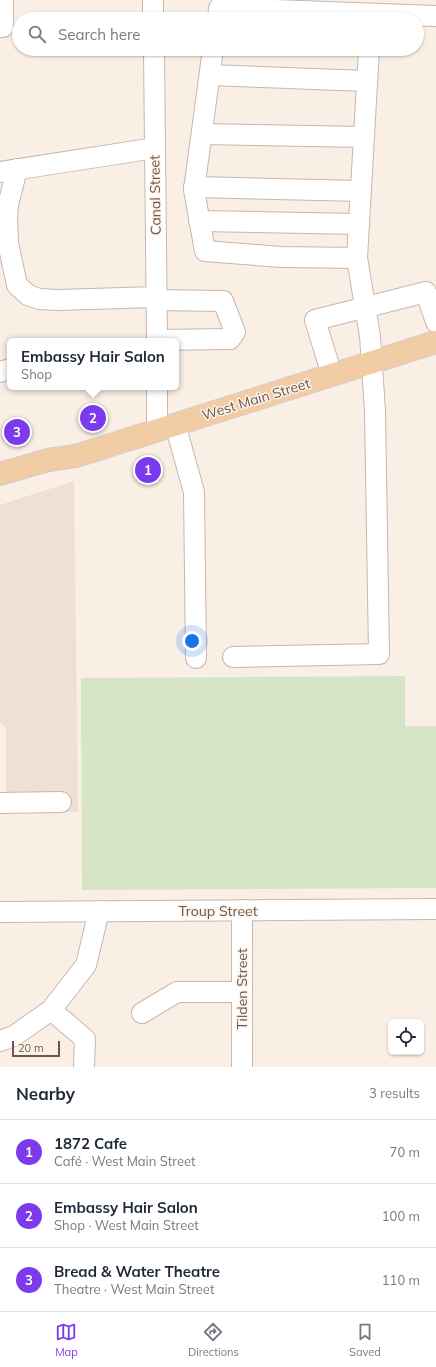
<!DOCTYPE html>
<html lang="en">
<head>
<meta charset="utf-8">
<style>
	:root { --surface:#fff; --page:#f2f2f3; --text:#1f2937; --muted:#747a83; --line:#e0e1e3; --accent:#7c3aed }
	body { margin:0; font-family:Mulish,sans-serif; background:var(--page); color:var(--text) }
	.controls { position:absolute; right:12px; bottom:12px; display:grid; overflow:hidden; border-radius:6px; box-shadow:0 1px 3px #0004 }
	.controls button { width:36px; height:36px; display:grid; place-items:center; padding:0; border:0; border-bottom:1px solid var(--line); background:var(--surface); color:var(--text); font:20px sans-serif }
	.scale { position:absolute; left:12px; bottom:10px; width:48px; box-sizing:border-box; padding-left:4px; border:2px solid #6f564d; border-top:0; font-size:11px; line-height:14px; white-space:nowrap; color:#6f564d; -webkit-text-stroke:3px #fdf4ea; paint-order:stroke }
	.you { position:absolute; left:192px; top:641px; width:14px; height:14px; margin:-10px; border:3px solid #fff; border-radius:50%; background:#1a73e8; box-shadow:0 0 0 6px #1a73e833 }
	.badge { display:grid; place-items:center; width:26px; height:26px; border-radius:50%; background:var(--accent); color:#fff; font-size:13px; font-weight:700 }
	.pin { position:absolute; translate:-50% -50%; border:2px solid #fff; box-shadow:0 1px 4px #0006 }
	.popup { position:absolute; left:7px; top:338px; width:172px; height:52px; box-sizing:border-box; display:grid; place-content:center; border-radius:6px; background:var(--surface); filter:drop-shadow(0 1px 3px #0005); font-size:13px; white-space:nowrap; color:var(--muted) }
	.popup b { font-size:15px; color:var(--text) }
	.popup::after { content:''; position:absolute; left:50%; top:100%; margin-left:-8px; border:8px solid transparent; border-top-color:var(--surface) }
	.list { margin:0; padding:0; list-style:none }
	h2 { display:flex; justify-content:space-between; align-items:center; height:52px; margin:0; padding:0 16px; font-size:17px }
	h2 small { font-size:13px; font-weight:400; color:var(--muted) }
	.list li { display:grid; grid-template-columns:26px 1fr auto; gap:12px; align-items:center; box-sizing:border-box; height:64px; padding:0 16px; border-top:1px solid var(--line) }
	.list b { display:block; font-size:15px; white-space:nowrap }
	.list p { margin:0; font-size:13px; white-space:nowrap; color:var(--muted) }
	.list em { font-size:13px; font-style:normal; color:var(--muted) }
	.icon { flex:none; width:22px; height:22px; fill:none; stroke:currentColor; stroke-width:2; stroke-linecap:round; stroke-linejoin:round }
	.map { position:relative; flex:none; width:436px; height:1067px; overflow:hidden }
	.search { position:absolute; background:var(--surface); box-shadow:0 1px 3px #0004; left:12px; right:12px; top:12px; height:44px; display:flex; align-items:center; gap:10px; box-sizing:border-box; padding:0 14px; border-radius:22px; color:var(--muted); font-size:15px }
	.sheet { height:244px; background:var(--surface) }
	nav { display:flex; justify-content:space-around; align-items:center; box-sizing:border-box; height:56px; border-top:1px solid var(--line); background:var(--surface); font-size:11px; color:var(--muted) }
	nav a { display:grid; justify-items:center; gap:2px }
	nav .on { color:var(--accent) }
	.map>svg:first-child { display:block }
	.residential { fill:#f0e0d4 }
	.green { fill:#d5e5c5 }
	.lines { fill:none; stroke-linecap:round; stroke-linejoin:round }
	.minor-casing { stroke:#c9b6ac; stroke-width:22 }
	.major-casing { stroke:#d4ccca; stroke-width:24 }
	.minor { stroke:#fff; stroke-width:20 }
	.major { stroke:#f1cca4; stroke-width:22 }
	.labels { text-anchor:middle; stroke-width:3; stroke-linejoin:round; paint-order:stroke }
	.street-label { font-size:14px; fill:#6f564d; stroke:#fdf4ea }
</style>
</head>
<body>
<div class="map">
<svg width="436" height="1067" viewBox="0 0 436 1067">
	<rect width="100%" height="100%" fill="#f9efe5"/>
	<polygon class="residential" points="74,481 78,812 6,813 6,728 0,723 0,505"/>
	<polygon class="green" points="405,676 405,726 436,726 436,888 82,890 81,678"/>
	<g class="lines">
		<defs>
			<g id="minor">
				<polyline points="153,0 153,19"/>
				<polyline points="218,19 219,8 436,16"/>
				<polyline points="0,27 3,27 3,0"/>
				<polyline points="154,49 157,341"/>
				<polyline points="213,49 194,190 205,251 281,257 357,258 369,49"/>
				<polyline points="210,75 367,81"/>
				<polyline points="202,134 364,137"/>
				<polyline points="17,169 8,205 7,220 8,243 17,285 28,295 39,299 58,300 156,297"/>
				<polyline points="0,172 155,148"/>
				<polyline points="194,187 361,191"/>
				<polyline points="199,221 359,224"/>
				<polyline points="156,300 223,301 235,332 230,339 157,340"/>
				<polyline points="0,372 10,369"/>
				<polyline points="332,375 315,320 426,292 436,322"/>
				<polyline points="157,387 157,430"/>
				<polyline points="175,424 194,492 196,658"/>
				<polyline points="233,657 379,654 375,411 370,336 357,258"/>
				<polyline points="0,803 61,802"/>
				<polyline points="242,910 242,1067"/>
				<polyline points="0,912 436,909"/>
				<polyline points="51,1010 85,1039 84,1067"/>
				<polyline points="142,1013 177,992 242,992"/>
				<polyline points="0,1041 14,1036 51,1010 86,965 99,911"/>
			</g>
			<polyline id="major" points="0,474 48,460 76,456 436,342"/>
		</defs>
		<use href="#minor" class="minor-casing"/>
		<use href="#major" class="major-casing"/>
		<use href="#minor" class="minor"/>
		<use href="#major" class="major"/>
	</g>
	<g class="labels">
		<g class="street-label">
			<text transform="translate(155 195) rotate(-91)" y="5">Canal Street</text>
			<text transform="translate(256 399) rotate(-17)" y="5">West Main Street</text>
			<text x="218" y="916">Troup Street</text>
			<text transform="translate(242 989) rotate(-90)" y="5">Tilden Street</text>
		</g>
	</g>
</svg>
<div class="controls">
<button><svg class="icon" aria-label="locate" viewBox="0 0 24 24"><circle cx="12" cy="12" r="6"/><path d="M12 2v4M12 18v4M2 12h4M18 12h4"/></svg></button>
</div>
<div class="scale">20 m</div>
<div class="you"></div>
<div class="pin badge" style="left:148px;top:470px">1</div>
<div class="pin badge" style="left:93px;top:418px">2</div>
<div class="popup"><b>Embassy Hair Salon</b>Shop</div>
<div class="pin badge" style="left:17px;top:432px">3</div>
<div class="search"><svg class="icon" aria-label="search" viewBox="0 0 24 24"><circle cx="10" cy="10" r="6"/><path d="M15 15l6 6"/></svg>Search here</div>
</div>
<section class="sheet">
<h2>Nearby<small>3 results</small></h2>
<ul class="list">
<li><span class="badge">1</span><div><b>1872 Cafe</b><p>Café · West Main Street</p></div><em>70 m</em></li>
<li><span class="badge">2</span><div><b>Embassy Hair Salon</b><p>Shop · West Main Street</p></div><em>100 m</em></li>
<li><span class="badge">3</span><div><b>Bread &amp; Water Theatre</b><p>Theatre · West Main Street</p></div><em>110 m</em></li>
</ul>
</section>
<nav>
<a class="on"><svg class="icon" aria-label="map" viewBox="0 0 24 24"><path d="M3 6l6-2 6 2 6-2v14l-6 2-6-2-6 2zM9 4v14M15 6v14"/></svg>Map</a>
<a><svg class="icon" aria-label="directions" viewBox="0 0 24 24"><path d="M12 3l9 9-9 9-9-9zM9 14v-3h6M13 9l2 2-2 2"/></svg>Directions</a>
<a><svg class="icon" aria-label="saved" viewBox="0 0 24 24"><path d="M7 4h10v16l-5-4-5 4z"/></svg>Saved</a>
</nav>
</body>
</html>
